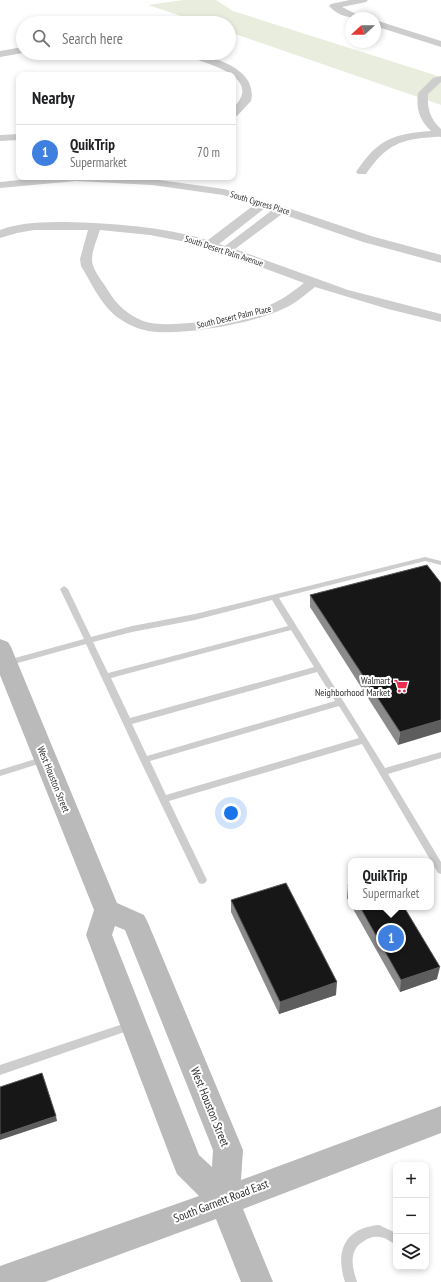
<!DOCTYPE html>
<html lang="en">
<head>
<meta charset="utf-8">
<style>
	:root { --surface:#fff; --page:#f2f2f2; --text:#202124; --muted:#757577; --line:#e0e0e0; --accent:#ec2d4f }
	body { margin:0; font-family:"PT Sans Narrow",sans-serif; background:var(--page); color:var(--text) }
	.controls { position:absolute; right:12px; bottom:12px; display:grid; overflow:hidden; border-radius:8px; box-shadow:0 2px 6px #0003 }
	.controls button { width:36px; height:36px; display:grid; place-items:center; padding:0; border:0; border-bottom:1px solid var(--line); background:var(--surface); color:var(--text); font:20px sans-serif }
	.compass { position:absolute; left:345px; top:12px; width:36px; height:36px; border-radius:50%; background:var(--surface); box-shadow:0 2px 6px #0003; rotate:249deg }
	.you { position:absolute; left:231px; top:813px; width:14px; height:14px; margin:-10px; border:3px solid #fff; border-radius:50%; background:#1a73e8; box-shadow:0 0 0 6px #1a73e833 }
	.badge { display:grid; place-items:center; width:26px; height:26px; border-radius:50%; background:var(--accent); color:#fff; font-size:13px; font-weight:700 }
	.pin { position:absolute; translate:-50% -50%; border:2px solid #fff; box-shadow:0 1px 4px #0006 }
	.popup { position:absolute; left:348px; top:858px; width:86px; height:52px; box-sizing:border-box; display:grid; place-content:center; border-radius:8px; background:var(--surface); filter:drop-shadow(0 1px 3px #0005); font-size:13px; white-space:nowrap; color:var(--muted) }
	.popup b { font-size:15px; color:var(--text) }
	.popup::after { content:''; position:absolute; left:50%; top:100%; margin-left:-8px; border:8px solid transparent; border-top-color:var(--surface) }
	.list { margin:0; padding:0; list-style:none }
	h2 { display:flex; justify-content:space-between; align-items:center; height:52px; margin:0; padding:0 16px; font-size:17px }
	h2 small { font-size:13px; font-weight:400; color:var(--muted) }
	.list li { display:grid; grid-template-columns:26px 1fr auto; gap:12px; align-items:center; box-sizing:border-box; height:56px; padding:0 16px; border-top:1px solid var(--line) }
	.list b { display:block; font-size:15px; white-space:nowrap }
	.list p { margin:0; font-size:13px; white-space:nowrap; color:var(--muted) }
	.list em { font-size:13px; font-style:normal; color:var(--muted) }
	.icon { flex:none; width:22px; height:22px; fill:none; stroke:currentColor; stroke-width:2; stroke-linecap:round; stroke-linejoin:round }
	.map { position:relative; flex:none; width:441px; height:1282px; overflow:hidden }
	.search { position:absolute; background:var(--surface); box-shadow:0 2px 6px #0003; left:16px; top:16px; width:220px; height:44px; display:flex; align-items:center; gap:10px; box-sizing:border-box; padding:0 14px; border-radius:22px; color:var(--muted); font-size:15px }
	.panel { position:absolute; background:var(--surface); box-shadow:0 2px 6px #0003; left:16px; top:72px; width:220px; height:108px; border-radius:8px }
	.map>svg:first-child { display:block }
	.green { fill:#e8eddd }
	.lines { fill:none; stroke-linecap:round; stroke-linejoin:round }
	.lane { fill:#cdcdcd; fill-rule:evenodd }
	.street { fill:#cdcdcd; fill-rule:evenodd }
	.secondary { fill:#bababa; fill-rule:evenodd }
	.wall { fill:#8b8b8b }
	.shaded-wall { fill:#5d5d5d }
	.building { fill:#171717; stroke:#5d5d5d }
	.labels { text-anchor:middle; stroke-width:4; stroke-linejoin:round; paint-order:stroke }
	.far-street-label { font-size:9px; fill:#303030; stroke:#fff }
	.poi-label { font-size:10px; fill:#303030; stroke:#fff; text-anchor:end }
	.street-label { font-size:10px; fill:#303030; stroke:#fff }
	.near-street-label { font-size:12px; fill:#303030; stroke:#fff }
</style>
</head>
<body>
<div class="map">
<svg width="441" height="1282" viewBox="0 0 441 1282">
	<rect width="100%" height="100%" fill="#fff"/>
	<polygon class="green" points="183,0 216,0 233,11 441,77 441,105 229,32 229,23 202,23 148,5"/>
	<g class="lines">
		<g class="lane">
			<path d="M425,557L441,561V565L425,561L279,598L385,768L441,752V758L388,774L441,862V874L438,873L362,744L169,801L207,880L205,883L202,884L199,883L140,760L86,644L7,666L3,663L4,661L84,639L60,589L64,586L68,589L91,637L132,626L195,614ZM272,600L288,626L108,673L93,642L132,632L195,620ZM291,630L314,667L130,718L111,678ZM317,672L335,701L147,756L132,724ZM339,706L359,738L166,795L150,761Z"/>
			<polygon points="45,756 48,757 49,759 48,761 0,776 0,770"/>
			<polygon points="132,1021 136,1022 137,1025 136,1028 0,1075 0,1065"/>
			<path d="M379,1225L396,1233V1245C391,1242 385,1237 379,1237C374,1236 368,1238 364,1241C348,1250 352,1267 357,1282H345C335,1252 344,1228 379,1225Z"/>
		</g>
		<g class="street">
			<path d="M350,0H368L366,2L342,7L364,18C351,18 339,17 329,6L331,4Z"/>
			<polygon points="375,20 441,41 441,47 375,26"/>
			<polygon points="23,47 23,53 0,57 0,51"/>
			<path d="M179,53C205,53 259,66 251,101L237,116L233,117V108C266,76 203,62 181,55Z"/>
			<path d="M441,76V82L428,94C427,108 430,119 441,129V137C435,136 428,138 422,138C394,141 382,151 366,174H358L356,172C378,139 393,134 431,131C419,120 416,108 418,93L433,78Z"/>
			<polygon points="19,134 19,140 0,141 0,135"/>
			<path d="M48,177L152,179L224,189L285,207L371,236L441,255V263L363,242L282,214L235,249L348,290L441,314V322L388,309L315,287C306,294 296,303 285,308C255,323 191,334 157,332C144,331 131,327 120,319C102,307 92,284 81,266L80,259L88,230H34L17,233L0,238V230C21,222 44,222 66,222C114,223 162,227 208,240L254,205L223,195L152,185L76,181L0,188V182ZM265,208L271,211L225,246L219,244ZM100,230L150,235L191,243L226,254L304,283C295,290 286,297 276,302C249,316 171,331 143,321C128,315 117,305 109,292C104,283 92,270 92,260C92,251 97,239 100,230Z"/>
		</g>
		<path class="secondary" d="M0,639L8,642L11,647L117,903L144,915L148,923L243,1150L241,1180L441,1106V1133L243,1209L273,1282H241L216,1219L45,1282H0V1266L199,1196L177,1174L173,1164L86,935L94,910L0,675ZM115,926L125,930L213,1150L212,1167L199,1155L112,935Z"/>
	</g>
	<g class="wall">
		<polygon points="427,565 398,745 310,607 310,595"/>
		<polygon points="351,884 351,906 347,898 348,885"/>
		<polygon points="231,900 336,995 279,1014 231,912"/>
		<polygon points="352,907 404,907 437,979 400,992"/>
	</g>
	<g class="shaded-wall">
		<polygon points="441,720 441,732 398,745 400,732"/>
		<polygon points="440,967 437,979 400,992 401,980"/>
		<polygon points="337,982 336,995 279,1014 280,1002"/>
		<polygon points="56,1116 57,1121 0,1140 0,1135"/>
	</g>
	<g class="building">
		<polygon points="427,565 441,583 441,720 400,732 310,595"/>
		<polygon points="286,883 337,982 280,1002 231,900"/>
		<polygon points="351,884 351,891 348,885"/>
		<polygon points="360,907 404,907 440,967 401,980"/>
		<polygon points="42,1073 56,1116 0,1135 0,1087"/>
	</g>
	<defs>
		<symbol id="supermarket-bare" viewBox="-9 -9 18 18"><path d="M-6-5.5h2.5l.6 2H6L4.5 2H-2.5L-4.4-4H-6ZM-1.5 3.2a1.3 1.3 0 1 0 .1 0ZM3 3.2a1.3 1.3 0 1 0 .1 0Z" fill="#ec2d4f" stroke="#fff" stroke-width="2.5" paint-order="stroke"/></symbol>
	</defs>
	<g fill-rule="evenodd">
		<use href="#supermarket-bare" x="391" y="676" width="20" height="20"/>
	</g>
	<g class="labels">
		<g class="far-street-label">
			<text transform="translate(260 203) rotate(17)" y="3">South Cypress Place</text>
			<text transform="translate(224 251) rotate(18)" y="3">South Desert Palm Avenue</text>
			<text transform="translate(234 317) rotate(-13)" y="3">South Desert Palm Place</text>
		</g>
		<g class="poi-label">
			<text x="390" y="684">Walmart<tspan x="390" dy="12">Neighborhood Market</tspan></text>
		</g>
		<g class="street-label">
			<text transform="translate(54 779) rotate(68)" y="4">West Houston Street</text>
		</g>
		<g class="near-street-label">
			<text transform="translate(210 1107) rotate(68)" y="4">West Houston Street</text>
			<text transform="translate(221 1201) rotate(-21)" y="4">South Garnett Road East</text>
		</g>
	</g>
</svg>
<div class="controls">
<button>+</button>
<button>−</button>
<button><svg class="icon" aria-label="layers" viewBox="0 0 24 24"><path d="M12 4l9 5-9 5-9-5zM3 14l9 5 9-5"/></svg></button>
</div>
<svg class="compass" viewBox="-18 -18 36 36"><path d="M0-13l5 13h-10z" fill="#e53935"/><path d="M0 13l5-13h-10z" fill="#757577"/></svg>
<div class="you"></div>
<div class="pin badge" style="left:391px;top:938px;background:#3f7fe0">1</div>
<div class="popup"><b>QuikTrip</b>Supermarket</div>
<div class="search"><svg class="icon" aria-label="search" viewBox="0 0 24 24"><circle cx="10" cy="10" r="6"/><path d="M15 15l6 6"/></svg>Search here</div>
<section class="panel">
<h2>Nearby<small></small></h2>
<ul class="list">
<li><span class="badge" style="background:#3f7fe0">1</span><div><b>QuikTrip</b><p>Supermarket</p></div><em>70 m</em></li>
</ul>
</section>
</div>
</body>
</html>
